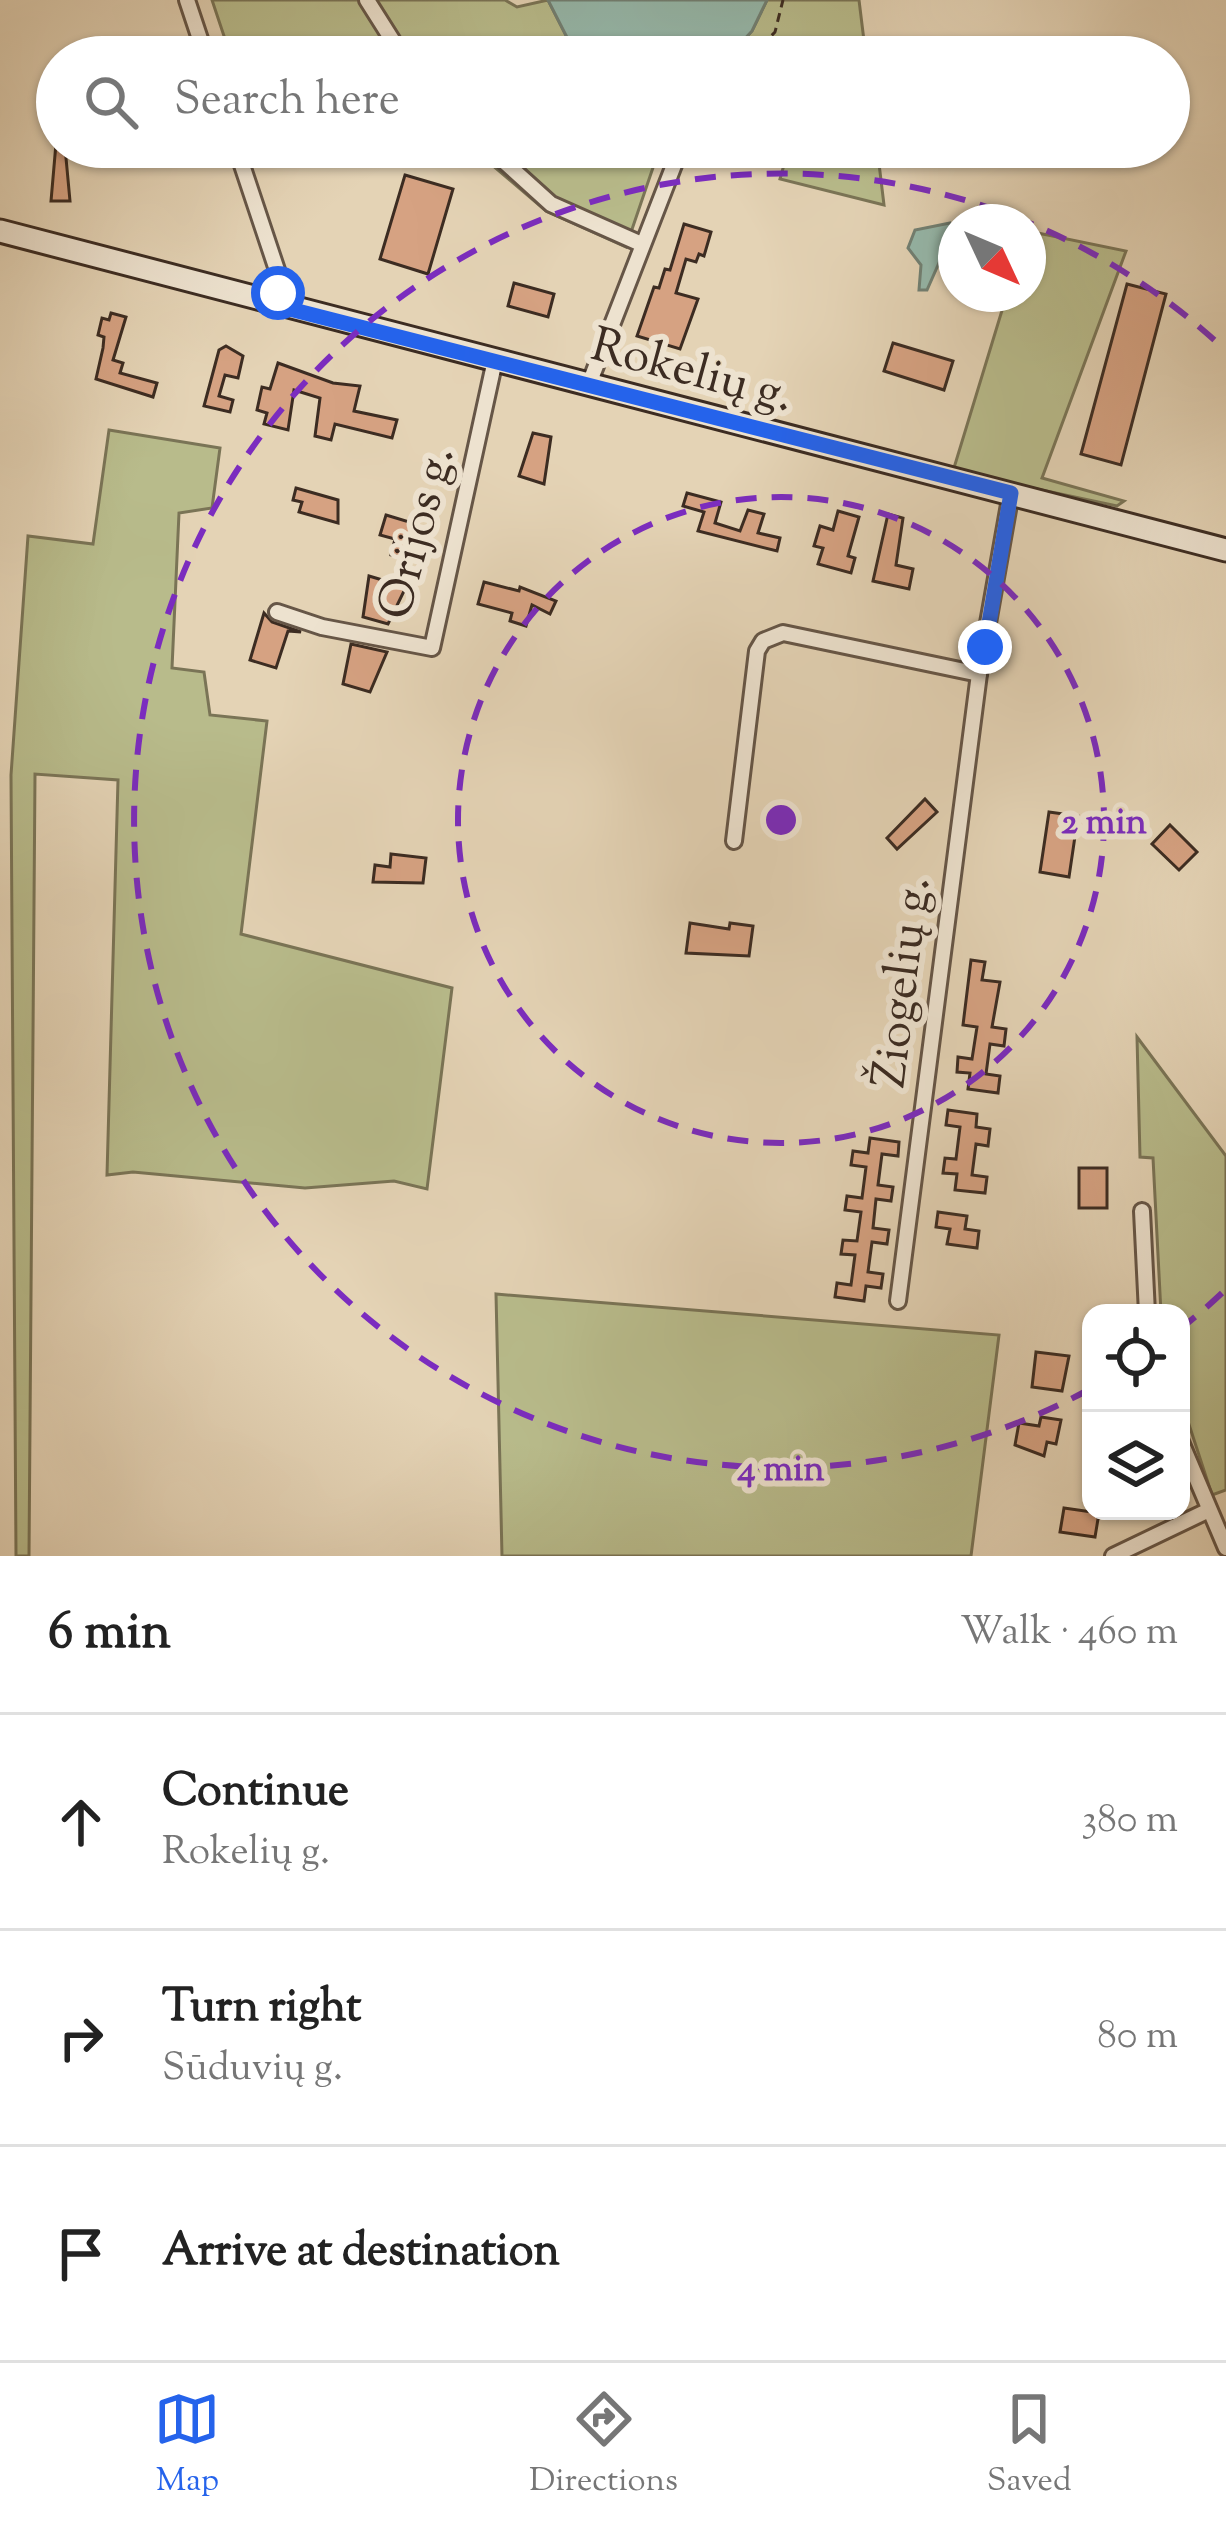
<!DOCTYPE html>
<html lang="en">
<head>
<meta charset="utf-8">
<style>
	:root { --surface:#fff; --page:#f2f2f2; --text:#222; --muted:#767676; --line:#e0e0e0; --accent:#2563eb }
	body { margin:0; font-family:"Sorts Mill Goudy",serif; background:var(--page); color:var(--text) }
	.controls { position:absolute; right:36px; bottom:36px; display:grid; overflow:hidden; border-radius:24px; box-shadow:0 3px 9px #0004 }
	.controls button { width:108px; height:108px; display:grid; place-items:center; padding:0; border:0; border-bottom:3px solid var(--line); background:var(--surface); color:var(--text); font:60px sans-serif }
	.compass { position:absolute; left:938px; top:204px; width:108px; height:108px; border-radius:50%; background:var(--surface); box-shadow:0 3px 9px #0004; rotate:134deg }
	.stop { position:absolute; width:36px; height:36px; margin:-27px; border:9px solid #2563eb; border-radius:50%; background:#fff }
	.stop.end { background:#2563eb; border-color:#fff; box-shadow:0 3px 12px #0008 }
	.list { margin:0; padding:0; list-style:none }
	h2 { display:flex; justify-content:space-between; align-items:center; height:156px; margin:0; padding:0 48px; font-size:51px }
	h2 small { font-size:39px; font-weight:400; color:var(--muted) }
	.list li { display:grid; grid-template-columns:78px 1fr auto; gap:36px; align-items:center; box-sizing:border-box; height:216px; padding:0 48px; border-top:3px solid var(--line) }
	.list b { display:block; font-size:45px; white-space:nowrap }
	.list p { margin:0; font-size:39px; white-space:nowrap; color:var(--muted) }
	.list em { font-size:39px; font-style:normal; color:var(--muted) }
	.icon { flex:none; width:66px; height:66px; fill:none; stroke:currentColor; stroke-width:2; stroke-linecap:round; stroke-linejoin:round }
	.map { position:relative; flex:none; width:1226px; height:1556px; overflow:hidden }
	.search { position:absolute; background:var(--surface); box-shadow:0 3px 9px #0004; left:36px; right:36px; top:36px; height:132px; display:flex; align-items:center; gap:30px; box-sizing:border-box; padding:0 42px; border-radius:66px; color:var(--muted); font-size:45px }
	.sheet { height:804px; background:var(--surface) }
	nav { display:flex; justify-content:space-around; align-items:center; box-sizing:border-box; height:168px; border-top:3px solid var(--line); background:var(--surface); font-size:33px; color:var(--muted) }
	nav a { display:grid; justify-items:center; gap:6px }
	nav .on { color:var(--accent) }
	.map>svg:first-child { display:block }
	.green { fill:#b8bb8b; stroke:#7a7456; stroke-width:3 }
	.water { fill:#95b8ab; stroke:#718074; stroke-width:3 }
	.building { fill:#d6a282; stroke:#3c2c22; stroke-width:3 }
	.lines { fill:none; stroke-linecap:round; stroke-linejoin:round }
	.street-casing { stroke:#665647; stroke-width:20 }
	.secondary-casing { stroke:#3c2c22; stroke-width:27 }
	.path { stroke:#3c2c22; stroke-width:3; stroke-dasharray:9 6; stroke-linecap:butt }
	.street { stroke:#ede2cf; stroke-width:14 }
	.secondary { stroke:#ede2cf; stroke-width:21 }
	.route { stroke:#2563eb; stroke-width:15 }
	.ring { fill:none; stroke:#7b2cbf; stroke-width:6; stroke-dasharray:21 15 }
	.labels { text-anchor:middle; stroke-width:12; stroke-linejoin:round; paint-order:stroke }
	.street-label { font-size:48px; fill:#3c2c22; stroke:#ede2cf }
	.centre { fill:#7b2cbf; stroke:#ede2cf; stroke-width:6 }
	.ring-label { font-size:36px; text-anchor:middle; font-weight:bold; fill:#7b2cbf; stroke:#ede2cf; stroke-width:12; stroke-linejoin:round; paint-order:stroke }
</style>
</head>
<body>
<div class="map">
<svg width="1226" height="1556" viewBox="0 0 1226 1556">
	<rect width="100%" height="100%" fill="#e4d3b5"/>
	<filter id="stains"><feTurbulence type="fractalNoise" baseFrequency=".00167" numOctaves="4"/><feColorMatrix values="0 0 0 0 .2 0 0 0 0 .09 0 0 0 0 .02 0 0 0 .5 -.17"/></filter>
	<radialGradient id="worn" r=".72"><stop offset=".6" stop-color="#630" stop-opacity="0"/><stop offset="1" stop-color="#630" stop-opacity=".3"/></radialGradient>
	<g class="green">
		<polygon points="212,0 505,0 517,7 548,0 577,57 231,57"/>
		<polygon points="767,0 859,0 866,57 728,57 752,31"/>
		<polygon points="471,147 660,147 626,247 546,211"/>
		<polygon points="789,147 877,147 884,205 780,179"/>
		<polygon points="1028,231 1126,251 1042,478 1124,501 1117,506 953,471 1007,294 1028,294"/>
		<polygon points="109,430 220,448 212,508 179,513 172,668 204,672 210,715 267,721 241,934 452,988 427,1189 394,1181 305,1188 133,1172 107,1175 118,780 35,774 29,1556 16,1556 11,775 28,536 93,544"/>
		<polygon points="1137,1037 1226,1156 1226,1490 1212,1495 1181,1400 1181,1313 1161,1313 1153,1158 1140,1157"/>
		<polygon points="496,1294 999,1335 971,1556 502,1556"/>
	</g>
	<g class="water">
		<polygon points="548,0 767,0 752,31 728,57 577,57"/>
		<polygon points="950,223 953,231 927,290 919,290 921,265 908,248 915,230"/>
	</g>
	<g class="building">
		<polygon points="57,132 57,147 65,147 70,201 51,201"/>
		<polygon points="405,175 453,189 428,274 380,259"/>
		<polygon points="684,224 711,232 704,256 699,254 696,262 686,259 676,293 698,299 680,349 637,336 654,287 659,288 665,269 670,270"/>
		<polygon points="514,283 554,294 548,317 508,306"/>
		<polygon points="1127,284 1166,294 1121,465 1081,454"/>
		<polygon points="111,313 126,317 113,360 123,363 120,373 157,383 153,397 96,379 103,348 104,337 98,335 102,318 109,320"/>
		<polygon points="893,343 953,361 944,390 884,371"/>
		<polygon points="226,346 243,356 238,378 225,375 219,396 233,400 230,412 204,406 219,350"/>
		<polygon points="278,363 333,383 360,386 354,411 397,420 392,438 335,424 331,440 315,436 320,398 294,390 288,430 264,424 267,413 257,410 262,387 270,389"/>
		<polygon points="533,433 551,437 544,484 519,476"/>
		<polygon points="296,488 338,500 338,523 299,512 302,502 293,500"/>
		<polygon points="687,493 721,502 715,523 740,531 748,510 764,514 758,533 780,538 777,551 698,531 704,512 683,506"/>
		<polygon points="838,511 859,517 848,556 855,558 851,573 818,564 823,548 814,546 820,526 833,530"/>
		<polygon points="888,514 903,518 896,565 913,569 909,589 873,581"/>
		<polygon points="386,515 416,524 412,560 391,555 395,539 380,535"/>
		<polygon points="369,576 406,587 388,624 363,617"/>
		<polygon points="484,582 519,591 520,587 556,601 550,614 532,605 526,626 510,621 512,613 478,604"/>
		<polygon points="264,613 272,622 301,632 288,631 276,668 250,660"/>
		<polygon points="351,644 387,652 370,692 343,684"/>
		<polygon points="925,799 937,812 897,849 887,838"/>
		<polygon points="1049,812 1078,816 1069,877 1040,872"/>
		<polygon points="1170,825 1197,852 1179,870 1152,844"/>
		<polygon points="391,854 426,858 423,883 373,882 375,865 390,867"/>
		<polygon points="690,923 729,929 730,923 753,926 749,956 686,953"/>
		<polygon points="971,960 985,962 982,980 1000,982 992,1027 1006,1029 1004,1046 990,1044 986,1074 1000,1076 998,1093 968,1089 970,1073 957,1072 958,1057 972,1059 977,1027 963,1025"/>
		<polygon points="948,1110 977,1114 976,1127 990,1129 988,1146 976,1144 972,1175 987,1177 985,1193 955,1190 957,1174 943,1173 945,1158 956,1159 960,1127 946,1125"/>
		<polygon points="870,1138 899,1142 898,1156 882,1154 878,1185 893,1187 891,1201 876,1199 873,1228 889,1230 887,1244 872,1242 868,1272 883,1274 881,1288 866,1286 864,1301 835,1297 837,1283 851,1285 855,1255 841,1254 843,1240 857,1241 861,1212 845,1210 847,1196 862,1198 866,1167 851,1165 853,1151 868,1153"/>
		<rect x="1079" y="1168" width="28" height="40"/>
		<polygon points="938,1212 967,1216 965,1229 979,1231 977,1248 947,1244 950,1229 936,1227"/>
		<polygon points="1036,1352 1069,1356 1062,1391 1032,1387"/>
		<polygon points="1041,1417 1061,1420 1056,1444 1047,1442 1044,1456 1015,1445 1019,1423 1039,1426"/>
		<polygon points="1064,1508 1099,1513 1095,1537 1060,1532"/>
	</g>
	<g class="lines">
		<defs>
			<g id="street">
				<polyline points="187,0 206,57"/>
				<polyline points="367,0 403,57"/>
				<polyline points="236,147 279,276 274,305"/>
				<polyline points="488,147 551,204 639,243"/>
				<polyline points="589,384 681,147"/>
				<polyline points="277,612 322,627 432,648 495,360"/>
				<polyline points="734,841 757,651 763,641 783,633 979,674"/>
				<polyline points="1142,1211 1147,1313"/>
				<polyline points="898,1301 979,674 1011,493"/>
				<polyline points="1181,1442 1226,1548"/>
				<polyline points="1113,1556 1207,1511"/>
			</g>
			<polyline id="secondary" points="0,231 1226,550"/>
		</defs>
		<use href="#street" class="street-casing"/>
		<use href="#secondary" class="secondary-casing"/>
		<polyline class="path" points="751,57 775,32 783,0"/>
		<use href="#street" class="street"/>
		<use href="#secondary" class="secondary"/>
	</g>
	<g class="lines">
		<polyline class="route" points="278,293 274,305 1011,493 985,647"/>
	</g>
	<g class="ring">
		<circle cx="781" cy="820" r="323"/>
		<path d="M1222 1293A647 647 0 0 1 1184 1326M1090 1389A647 647 0 1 1 1222 347"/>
	</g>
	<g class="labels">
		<g class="street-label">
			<text transform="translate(693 368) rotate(15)" y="17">Rokelių g.</text>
			<text transform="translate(414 532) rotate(-75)" y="17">Orijos g.</text>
			<text transform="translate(899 982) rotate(-83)" y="17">Žiogelių g.</text>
		</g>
	</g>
	<circle cx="781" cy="820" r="18" class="centre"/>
	<g class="ring-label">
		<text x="1104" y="833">2 min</text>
		<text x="781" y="1480">4 min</text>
	</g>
	<rect width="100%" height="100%" filter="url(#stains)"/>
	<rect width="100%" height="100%" fill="url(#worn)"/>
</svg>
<div class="controls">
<button><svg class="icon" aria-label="locate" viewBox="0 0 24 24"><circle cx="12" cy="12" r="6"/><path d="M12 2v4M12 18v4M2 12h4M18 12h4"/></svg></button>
<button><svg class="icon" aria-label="layers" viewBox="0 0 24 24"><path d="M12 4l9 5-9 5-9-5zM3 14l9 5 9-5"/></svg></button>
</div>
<svg class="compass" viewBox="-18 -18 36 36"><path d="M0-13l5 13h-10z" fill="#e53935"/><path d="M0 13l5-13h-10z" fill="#767676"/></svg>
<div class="stop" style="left:278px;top:293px"></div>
<div class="stop end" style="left:985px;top:647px"></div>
<div class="search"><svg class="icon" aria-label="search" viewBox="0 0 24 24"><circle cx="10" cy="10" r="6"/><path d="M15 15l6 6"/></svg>Search here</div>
</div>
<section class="sheet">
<h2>6 min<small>Walk · 460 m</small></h2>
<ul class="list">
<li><svg class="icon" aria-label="ahead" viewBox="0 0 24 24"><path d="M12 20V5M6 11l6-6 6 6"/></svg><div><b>Continue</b><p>Rokelių g.</p></div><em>380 m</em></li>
<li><svg class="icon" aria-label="right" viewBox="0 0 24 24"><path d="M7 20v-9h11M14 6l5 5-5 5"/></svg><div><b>Turn right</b><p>Sūduvių g.</p></div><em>80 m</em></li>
<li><svg class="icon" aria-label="arrive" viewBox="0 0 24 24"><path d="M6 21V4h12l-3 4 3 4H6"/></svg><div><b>Arrive at destination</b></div></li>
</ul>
</section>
<nav>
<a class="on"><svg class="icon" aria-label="map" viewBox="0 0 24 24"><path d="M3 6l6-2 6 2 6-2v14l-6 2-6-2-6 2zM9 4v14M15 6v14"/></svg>Map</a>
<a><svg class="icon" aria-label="directions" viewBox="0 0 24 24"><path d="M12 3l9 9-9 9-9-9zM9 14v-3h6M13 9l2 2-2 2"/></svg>Directions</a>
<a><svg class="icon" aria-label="saved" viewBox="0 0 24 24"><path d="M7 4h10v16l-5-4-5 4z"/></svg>Saved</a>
</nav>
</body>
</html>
